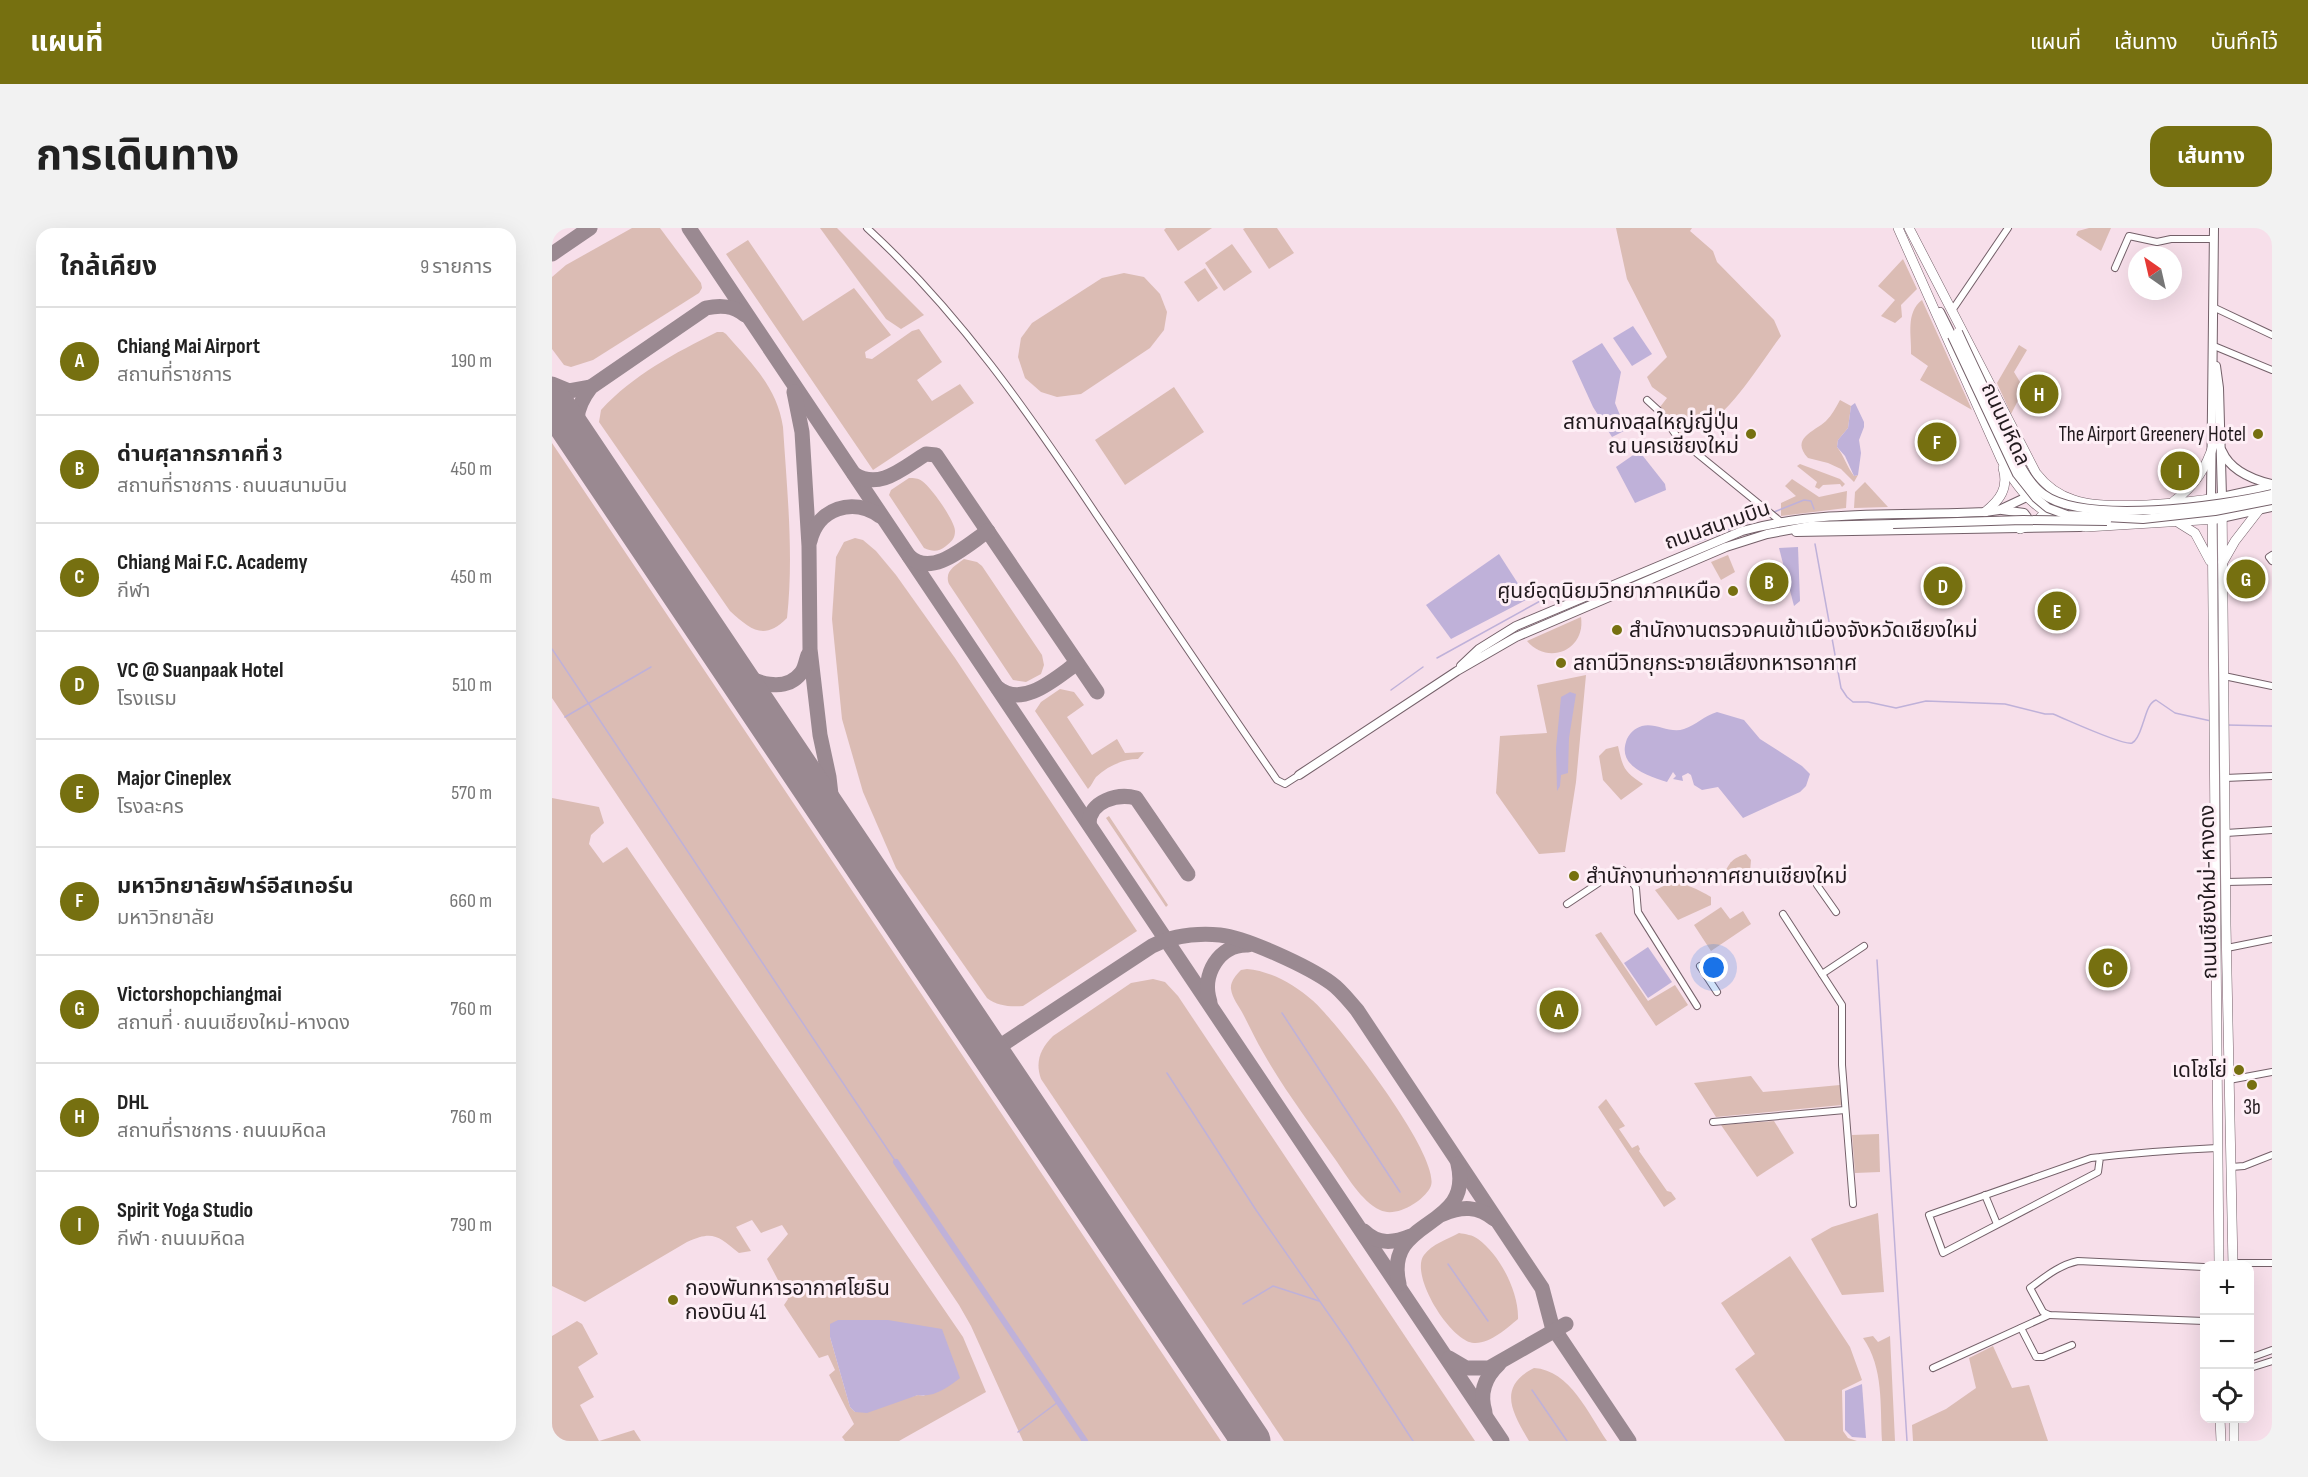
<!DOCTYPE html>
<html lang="th">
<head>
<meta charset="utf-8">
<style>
	:root { --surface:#fff; --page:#f2f2f2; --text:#222; --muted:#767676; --line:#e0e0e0; --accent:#767010 }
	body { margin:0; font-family:"Sofia Sans Condensed","Noto Sans Thai",sans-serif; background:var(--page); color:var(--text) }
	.controls { position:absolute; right:18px; bottom:18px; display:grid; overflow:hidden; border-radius:12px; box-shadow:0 6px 24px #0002 }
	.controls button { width:54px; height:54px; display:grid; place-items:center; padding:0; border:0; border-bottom:2px solid var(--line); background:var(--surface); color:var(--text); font:30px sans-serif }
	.compass { position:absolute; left:1576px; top:18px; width:54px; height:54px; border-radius:50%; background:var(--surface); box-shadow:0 6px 24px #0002; rotate:326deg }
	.you { position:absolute; left:1162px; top:740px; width:21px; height:21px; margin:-15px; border:4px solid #fff; border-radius:50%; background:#1a73e8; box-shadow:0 0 0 9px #1a73e833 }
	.badge { display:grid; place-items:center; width:39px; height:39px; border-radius:50%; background:var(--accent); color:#fff; font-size:20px; font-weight:700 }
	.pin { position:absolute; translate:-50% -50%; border:3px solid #fff; box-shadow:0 2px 6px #0006 }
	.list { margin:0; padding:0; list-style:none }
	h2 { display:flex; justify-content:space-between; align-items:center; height:78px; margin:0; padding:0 24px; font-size:26px }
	h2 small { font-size:20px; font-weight:400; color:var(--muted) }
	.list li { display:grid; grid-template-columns:39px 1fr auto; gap:18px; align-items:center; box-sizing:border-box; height:108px; padding:0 24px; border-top:2px solid var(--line) }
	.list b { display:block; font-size:22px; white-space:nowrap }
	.list p { margin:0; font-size:20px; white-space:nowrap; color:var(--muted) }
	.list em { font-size:20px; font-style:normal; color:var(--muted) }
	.icon { flex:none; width:33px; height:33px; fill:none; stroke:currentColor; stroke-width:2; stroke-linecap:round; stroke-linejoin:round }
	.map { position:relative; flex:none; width:1720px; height:1213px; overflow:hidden; border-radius:18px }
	header { display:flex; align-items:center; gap:36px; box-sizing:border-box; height:84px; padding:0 30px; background:var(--accent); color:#fff }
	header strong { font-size:28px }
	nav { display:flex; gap:33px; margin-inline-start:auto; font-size:21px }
	.intro { display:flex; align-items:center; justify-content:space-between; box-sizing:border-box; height:144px; padding:0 36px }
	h1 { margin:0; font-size:42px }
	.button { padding:15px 27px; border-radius:18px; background:var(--accent); color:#fff; font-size:21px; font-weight:700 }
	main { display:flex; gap:36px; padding:0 36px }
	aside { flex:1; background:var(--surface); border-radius:18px; box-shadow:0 6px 24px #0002 }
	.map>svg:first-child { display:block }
	.green { fill:#dbbcb4; fill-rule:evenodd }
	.water { fill:#bfb1d9 }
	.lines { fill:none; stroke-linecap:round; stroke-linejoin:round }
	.stream { stroke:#bfb1d9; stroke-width:1.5 }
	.canal { stroke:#bfb1d9; stroke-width:6 }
	.taxiway { stroke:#9a8991; stroke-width:15 }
	.runway { stroke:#9a8991; stroke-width:39 }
	.street-casing { stroke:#746069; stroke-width:8 }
	.secondary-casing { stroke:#746069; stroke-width:10 }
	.primary-casing { stroke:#746069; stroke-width:10 }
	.street { stroke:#fff; stroke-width:6 }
	.secondary { stroke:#fff; stroke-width:8 }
	.primary { stroke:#fff; stroke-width:9 }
	.secondary-bridge-casing { stroke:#746069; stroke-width:10; stroke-linecap:butt }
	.secondary-bridge { stroke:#fff; stroke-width:8 }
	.poi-dot { fill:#767010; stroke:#feeff6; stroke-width:2 }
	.labels { text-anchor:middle; stroke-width:6; stroke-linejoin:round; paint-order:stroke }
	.poi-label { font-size:21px; fill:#221a1e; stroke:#feeff6; text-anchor:end }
	.street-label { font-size:21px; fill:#221a1e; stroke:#feeff6 }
</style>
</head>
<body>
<header>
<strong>แผนที่</strong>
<nav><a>แผนที่</a><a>เส้นทาง</a><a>บันทึกไว้</a></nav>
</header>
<div class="intro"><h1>การเดินทาง</h1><a class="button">เส้นทาง</a></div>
<main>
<aside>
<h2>ใกล้เคียง<small>9 รายการ</small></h2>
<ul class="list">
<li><span class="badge">A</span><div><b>Chiang Mai Airport</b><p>สถานที่ราชการ</p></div><em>190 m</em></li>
<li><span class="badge">B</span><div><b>ด่านศุลากรภาคที่ 3</b><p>สถานที่ราชการ · ถนนสนามบิน</p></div><em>450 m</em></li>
<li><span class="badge">C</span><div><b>Chiang Mai F.C. Academy</b><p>กีฬา</p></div><em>450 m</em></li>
<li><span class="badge">D</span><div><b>VC @ Suanpaak Hotel</b><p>โรงแรม</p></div><em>510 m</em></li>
<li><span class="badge">E</span><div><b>Major Cineplex</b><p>โรงละคร</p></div><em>570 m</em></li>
<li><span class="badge">F</span><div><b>มหาวิทยาลัยฟาร์อีสเทอร์น</b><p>มหาวิทยาลัย</p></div><em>660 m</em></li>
<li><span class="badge">G</span><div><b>Victorshopchiangmai</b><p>สถานที่ · ถนนเชียงใหม่-หางดง</p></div><em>760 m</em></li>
<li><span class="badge">H</span><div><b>DHL</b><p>สถานที่ราชการ · ถนนมหิดล</p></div><em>760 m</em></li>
<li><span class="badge">I</span><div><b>Spirit Yoga Studio</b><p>กีฬา · ถนนมหิดล</p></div><em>790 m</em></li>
</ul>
</aside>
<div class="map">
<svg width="1720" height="1213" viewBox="0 0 1720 1213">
	<rect width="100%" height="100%" fill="#f7dfea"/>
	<g class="green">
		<polygon points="80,0 108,0 149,55 150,60 147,65 41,132 19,139 12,137 0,121 0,49 14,37"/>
		<polygon points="268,0 285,0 372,87 349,101 334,91"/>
		<polygon points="614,0 660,0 626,23 612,2"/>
		<polygon points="693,0 725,0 742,25 717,41 691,1"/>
		<path d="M1064,0H1140L1138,3L1161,23L1165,34L1222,92L1229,108C1205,140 1183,179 1149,202L1142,196L1129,209L1108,179L1115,170L1100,159L1095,149L1115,129L1075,51Z"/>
		<polygon points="1537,0 1559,0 1549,23 1524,7 1526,3"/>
		<polygon points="196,12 251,93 302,60 339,107 313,124 314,130 320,131 360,103 367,101 390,134 365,152 380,173 408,156 422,175 321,242 174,26"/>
		<polygon points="680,16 700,44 672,63 653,35"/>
		<polygon points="1351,31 1365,61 1349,77 1350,89 1343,95 1329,88 1343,72 1326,58"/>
		<polygon points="653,40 666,60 646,74 632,54"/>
		<polygon points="572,45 592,49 608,66 615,84 612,102 598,120 529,166 505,169 489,164 473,150 466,129 469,110 480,95 550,50"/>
		<path d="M1370,72L1420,182L1368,152L1376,138L1359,126C1360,108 1353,85 1370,72Z"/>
		<path d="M165,104H171L174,106C200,136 225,159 231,199C235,262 242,327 235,390C212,413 199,402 178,383L47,194L49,182C81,147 123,125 165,104Z"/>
		<polygon points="1467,117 1475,122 1462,144 1468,154 1474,157 1459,186 1445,155"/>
		<polygon points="622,159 652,204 573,257 543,212"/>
		<path d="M1288,172L1299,178L1296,200L1286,212L1285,219C1292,228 1295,239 1302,248L1306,247L1302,254L1289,241L1276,235L1256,230C1238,210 1262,204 1274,193C1280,187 1284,179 1288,172Z"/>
		<polygon points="0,215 669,1213 471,1213 419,1098 407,1077 0,470"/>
		<polygon points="1248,236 1288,251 1293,256 1290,259 1288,256 1271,257 1267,261 1263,259 1265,254 1245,238"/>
		<path d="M357,250C362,250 366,250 370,253C379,259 403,293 403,303C403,311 399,314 394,318C386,324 381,324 372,320L337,267L339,262Z"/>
		<polygon points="1240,251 1267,269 1295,263 1294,280 1229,288 1229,275 1244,268 1233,258"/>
		<polygon points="1313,254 1336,279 1302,280 1303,264"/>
		<path d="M303,310L311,312L324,323L344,347L403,430L585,703L471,778C458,779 445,778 435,770L344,640L311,564L290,491L280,391L284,329L292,314Z"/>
		<polygon points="1176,327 1183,344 1169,352 1159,334"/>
		<path d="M412,331L425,334L430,338L490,427L492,437L489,446L474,454L461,452L397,356C392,343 403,338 412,331Z"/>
		<path d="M1029,389C1034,422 996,438 975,413Z"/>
		<polygon points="1034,447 1024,554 1013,624 987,626 944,565 948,508 995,505 985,457"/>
		<path d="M508,461L522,464L532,477L515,489L540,527L565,511L573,525L592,524L586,531C571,531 556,538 544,549C541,553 540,557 536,561L483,483L489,474Z"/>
		<path d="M1066,518C1071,540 1072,544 1091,556L1069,572L1051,552L1047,528L1054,521Z"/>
		<path d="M0,570L47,579L52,595L39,607L37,616L51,635L75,619L411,1109L434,1164L347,1213H293L290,1209L302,1196L277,1147L283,1142L276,1127L267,1130L232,1077L236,1071L215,1031L236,1006L230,997L209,1005L200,992L184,999L199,1023L187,1025C166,1008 161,1002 135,1014L33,1074L0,1058ZM278,1096L373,1168L366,1167L303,1184L298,1179L278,1109Z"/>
		<polygon points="557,588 614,674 616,677 614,679 554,590"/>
		<path d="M1194,626L1199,632L1198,644L1189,653H1178L1172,647C1177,634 1181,630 1194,626Z"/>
		<path d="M1118,655C1134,655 1145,661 1159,669V677L1126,692L1103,662Z"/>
		<polygon points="1169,679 1178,691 1191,683 1199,696 1159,723 1142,697"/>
		<polygon points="1049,704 1096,773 1123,757 1136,777 1104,798 1043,707"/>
		<path d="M695,741C719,743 743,757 760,772C784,792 894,934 878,960C870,974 844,990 828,982C809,973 795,948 783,931C759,897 733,863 712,826C704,813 698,799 691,786C687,778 680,770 679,761C678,754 684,747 689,742Z"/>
		<path d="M601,751L613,754L626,768L923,1213H732L489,851C483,834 488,821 501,808L579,755Z"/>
		<polygon points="1199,848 1211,864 1288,857 1290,877 1164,889 1142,855"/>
		<polygon points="1054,871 1073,898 1067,901 1080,920 1086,917 1088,921 1087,923 1115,963 1119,964 1124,971 1112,979 1046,879"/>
		<polygon points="1222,893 1242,925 1205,949 1169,897"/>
		<polygon points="1327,906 1328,944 1303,945 1300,907"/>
		<polygon points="1326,985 1332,1064 1290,1067 1259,1011 1280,999"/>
		<path d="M907,1005C913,1006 921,1007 926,1011C948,1027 967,1064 966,1091C955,1100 938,1116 922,1115C899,1114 857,1047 872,1027C880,1016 896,1011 907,1005Z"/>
		<polygon points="1238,1028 1298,1119 1310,1152 1290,1162 1291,1203 1296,1210 1305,1213 1233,1213 1183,1141 1203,1126 1169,1075"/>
		<polygon points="25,1093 30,1096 46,1126 26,1139 42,1169 28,1177 47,1213 82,1202 89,1213 0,1213 0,1108"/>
		<path d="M1321,1108L1326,1114L1338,1108L1343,1213H1330C1328,1178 1332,1140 1311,1110Z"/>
		<polygon points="1441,1118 1460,1160 1477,1157 1496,1213 1361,1213 1360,1197 1394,1181 1424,1160 1417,1130"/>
		<path d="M982,1140C1018,1142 1037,1187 1055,1213H977C960,1184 945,1159 982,1140Z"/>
	</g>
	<g class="water">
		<polygon points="1081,98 1100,126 1080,138 1061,110"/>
		<polygon points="1050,115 1069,144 1063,175 1074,202 1060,209 1041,179 1020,133"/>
		<polygon points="1303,175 1312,194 1312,199 1307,212 1309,225 1306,247 1302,248 1293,228 1285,219 1286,212 1296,200 1299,178"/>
		<polygon points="1087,223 1113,256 1114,262 1083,275 1064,239"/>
		<polygon points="1246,319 1248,373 1242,378 1227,320"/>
		<polygon points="947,326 976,371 899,411 874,377"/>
		<polygon points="1018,464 1024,466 1017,510 1016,545 1009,547 1008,558 1005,563 1004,520 1009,469"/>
		<path d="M1165,484L1192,492L1208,511L1250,538L1258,546L1254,558L1248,564L1191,590L1166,559L1150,562L1142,557L1139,547L1136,545L1130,548L1131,553L1121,551L1124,548L1121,544L1115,554C1097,548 1066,539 1074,514C1076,506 1083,500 1090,498C1103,494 1118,506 1132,501C1144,497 1152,488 1165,484Z"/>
		<polygon points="1096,719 1120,754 1096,770 1072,735"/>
		<path d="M286,1092H336L390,1101L408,1150C397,1159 381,1170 366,1167L315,1185L303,1184L298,1179L278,1109V1096Z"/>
		<polygon points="1310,1156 1314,1210 1300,1209 1293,1202 1293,1163"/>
	</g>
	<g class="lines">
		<g class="stream">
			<polyline points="1222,284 1252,272 1259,273 1262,281"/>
			<polyline points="1145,314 1214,287"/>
			<path d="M1263,316L1289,460L1295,469L1301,474H1316L1344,480L1374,473L1453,476L1493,486H1501C1514,491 1571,518 1580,515C1586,512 1589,501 1591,495C1594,487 1596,475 1604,472L1623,485L1659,493"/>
			<polyline points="1007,366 1029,357"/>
			<polyline points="0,421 344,934"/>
			<polyline points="885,430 990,372"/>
			<polyline points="839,462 871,439"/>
			<polyline points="13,489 99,439"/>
			<polyline points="1675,497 1720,498"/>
			<polyline points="1325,732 1355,1213"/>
			<polyline points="730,785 848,964"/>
			<polyline points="615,845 704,982 797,1115 861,1213"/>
			<polyline points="896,1036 936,1093"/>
			<polyline points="691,1076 721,1058 767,1073"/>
			<polyline points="980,1162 1015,1213"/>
			<polyline points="466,1204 506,1174"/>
		</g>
		<polyline class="canal" points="344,934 533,1213"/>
		<g class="taxiway">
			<polyline points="137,0 950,1213"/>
			<polyline points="0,26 38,0"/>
			<polyline points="0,156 17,163 39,159"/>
			<polyline points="242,164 250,204 257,318 258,421 268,507 277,549 282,593"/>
			<path d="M34,225C23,197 20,184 39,159L154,80C168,77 181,77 193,87"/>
			<path d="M302,246C328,263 352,239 374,226L384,227L545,464"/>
			<path d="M258,313C266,280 301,269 328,288"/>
			<path d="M357,328C380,351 416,316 436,303"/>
			<path d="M182,444C202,453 232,467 249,445C253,441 254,432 256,427"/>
			<path d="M446,460C471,481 505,449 525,435"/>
			<path d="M537,596C537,573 566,565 584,570L636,646"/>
			<path d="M658,774C649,747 667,716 696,717"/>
			<path d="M439,824L600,718C620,708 645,705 668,707C695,710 757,739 779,755C789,762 797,773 805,782L990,1060L1000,1098L1077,1213"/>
			<path d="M891,986C910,978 926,978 942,991"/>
			<path d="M812,1003C826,1017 842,1015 859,1008"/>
			<path d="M847,1056C831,988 922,1003 906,936"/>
			<polyline points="897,1130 914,1140 937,1140 1014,1096"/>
			<path d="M933,1184C927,1165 933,1149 947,1136"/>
		</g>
		<polyline class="runway" points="0,173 699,1213"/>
		<defs>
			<g id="street">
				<path d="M315,0C406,83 476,184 544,286C604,374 664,464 725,552L733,556L747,547"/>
				<polyline points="1563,40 1577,8 1605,14 1619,11 1662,11"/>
				<polyline points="1663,80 1720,107"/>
				<polyline points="1401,81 1456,0"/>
				<polyline points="1662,118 1720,142"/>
				<polyline points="1095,172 1107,183 1126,210 1228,293"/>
				<polyline points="1720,327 1717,329 1720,333"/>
				<polyline points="1672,448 1720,458"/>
				<polyline points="1673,550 1720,548"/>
				<polyline points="1674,605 1720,602"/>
				<polyline points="1674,654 1720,653"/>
				<polyline points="1265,657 1284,684"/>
				<polyline points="1015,676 1066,642 1071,642 1084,660 1086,684 1145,778"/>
				<polyline points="1231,686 1290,777 1290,837 1301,976"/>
				<polyline points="1675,720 1720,711"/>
				<polyline points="1148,738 1165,764"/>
				<polyline points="1270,746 1312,718"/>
				<polyline points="1677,852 1720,844"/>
				<polyline points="1161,894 1293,882"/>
				<path d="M1548,929L1546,944L1391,1025L1377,987L1539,930C1581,925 1623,922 1665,920"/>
				<polyline points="1679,939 1692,938 1720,927"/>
				<polyline points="1433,967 1445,996"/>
				<polyline points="1681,1035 1720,1035"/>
				<path d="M1652,1039L1526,1033C1507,1037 1493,1049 1478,1060L1491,1084L1497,1087L1652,1093"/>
				<polyline points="1469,1100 1484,1129 1491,1129 1520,1117"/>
				<polyline points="1698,1130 1720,1122"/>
				<polyline points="1381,1140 1497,1087"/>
				<polyline points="1698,1140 1720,1133"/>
			</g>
			<g id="secondary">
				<polyline points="1388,84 1400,108"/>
				<polyline points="1664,138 1667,160 1670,269 1720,258"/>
				<path d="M1670,223C1678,242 1699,251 1719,256"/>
				<polyline points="1659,271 1662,0"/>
				<polyline points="1450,282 1472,285 1475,289 1475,297"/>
				<polyline points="1669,290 1720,279"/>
				<polyline points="1244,304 1528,299"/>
				<path d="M909,438L927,421L964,398L1190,303C1269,281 1352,288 1433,284L1447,282L1479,267"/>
				<polyline points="747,547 905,443 964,409 1174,319 1215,306 1258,298 1341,296"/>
			</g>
			<g id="primary">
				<path d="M1346,0L1449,231C1470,269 1490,290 1534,299L1665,291"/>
				<path d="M1357,0L1484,245C1494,258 1506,267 1522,272C1552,283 1637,275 1670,269L1674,697L1681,1038"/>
				<path d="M1622,273C1643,258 1654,240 1662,215"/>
				<polyline points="1660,275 1667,1038"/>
				<path d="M1433,284C1448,272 1457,260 1451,240"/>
				<polyline points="1627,295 1643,305 1658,333"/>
				<path d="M1468,301C1486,295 1501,282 1499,262"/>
				<polyline points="1671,334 1683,313 1707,282"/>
				<polyline points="1668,1190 1669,1213"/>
				<polyline points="1682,1190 1682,1213"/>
			</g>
		</defs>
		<use href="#street" class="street-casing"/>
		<use href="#secondary" class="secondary-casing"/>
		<use href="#primary" class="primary-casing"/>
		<use href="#street" class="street"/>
		<use href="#secondary" class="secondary"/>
		<use href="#primary" class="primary"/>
		<defs>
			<g id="secondary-bridge">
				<path d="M1406,104C1420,135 1435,165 1449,195C1460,218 1470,250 1491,266C1533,297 1670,278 1720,266"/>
				<polyline points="1400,108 1465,246 1484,270 1496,280 1515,287 1591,291 1663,283 1720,272"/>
				<polyline points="1341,296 1471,292 1555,293"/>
			</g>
		</defs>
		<use href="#secondary-bridge" class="secondary-bridge-casing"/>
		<use href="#secondary-bridge" class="secondary-bridge"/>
	</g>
	<g class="poi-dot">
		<circle cx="1199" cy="206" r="6"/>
		<circle cx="1706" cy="206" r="6"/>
		<circle cx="1181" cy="363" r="6"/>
		<circle cx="1065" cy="402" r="6"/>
		<circle cx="1009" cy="435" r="6"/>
		<circle cx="1022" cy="648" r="6"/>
		<circle cx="1687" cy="842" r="6"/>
		<circle cx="1700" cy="857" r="6"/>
		<circle cx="121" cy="1072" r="6"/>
	</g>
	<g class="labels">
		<g class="poi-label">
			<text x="1187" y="201">สถานกงสุลใหญ่ญี่ปุ่น<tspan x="1187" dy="24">ณ นครเชียงใหม่</tspan></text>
			<text x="1694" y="213">The Airport Greenery Hotel</text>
			<text x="1169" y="370">ศูนย์อุตุนิยมวิทยาภาคเหนือ</text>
			<text x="1077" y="409" text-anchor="start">สำนักงานตรวจคนเข้าเมืองจังหวัดเชียงใหม่</text>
			<text x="1021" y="442" text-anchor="start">สถานีวิทยุกระจายเสียงทหารอากาศ</text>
			<text x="1034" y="655" text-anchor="start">สำนักงานท่าอากาศยานเชียงใหม่</text>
			<text x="1675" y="849">เดโชโย่</text>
			<text x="1700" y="886" text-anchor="middle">3b</text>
			<text x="133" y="1067" text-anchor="start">กองพันทหารอากาศโยธิน<tspan x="133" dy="24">กองบิน 41</tspan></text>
		</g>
		<g class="street-label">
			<text transform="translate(1454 196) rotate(65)" y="7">ถนนมหิดล</text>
			<text transform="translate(1165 297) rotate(-19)" y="7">ถนนสนามบิน</text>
			<text transform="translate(1656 664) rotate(-91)" y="7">ถนนเชียงใหม่-หางดง</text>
		</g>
	</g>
</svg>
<div class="controls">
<button>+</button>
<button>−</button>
<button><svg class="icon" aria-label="locate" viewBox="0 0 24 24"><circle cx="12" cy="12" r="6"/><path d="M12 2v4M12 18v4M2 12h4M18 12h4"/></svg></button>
</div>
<svg class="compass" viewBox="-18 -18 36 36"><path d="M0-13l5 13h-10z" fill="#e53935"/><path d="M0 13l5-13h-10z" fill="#767676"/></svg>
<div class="you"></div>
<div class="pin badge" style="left:1007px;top:782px">A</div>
<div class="pin badge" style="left:1217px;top:354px">B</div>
<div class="pin badge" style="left:1556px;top:740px">C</div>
<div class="pin badge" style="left:1391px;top:358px">D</div>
<div class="pin badge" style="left:1505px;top:383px">E</div>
<div class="pin badge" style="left:1385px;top:214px">F</div>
<div class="pin badge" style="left:1694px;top:351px">G</div>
<div class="pin badge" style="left:1487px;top:166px">H</div>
<div class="pin badge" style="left:1628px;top:243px">I</div>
</div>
</main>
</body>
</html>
